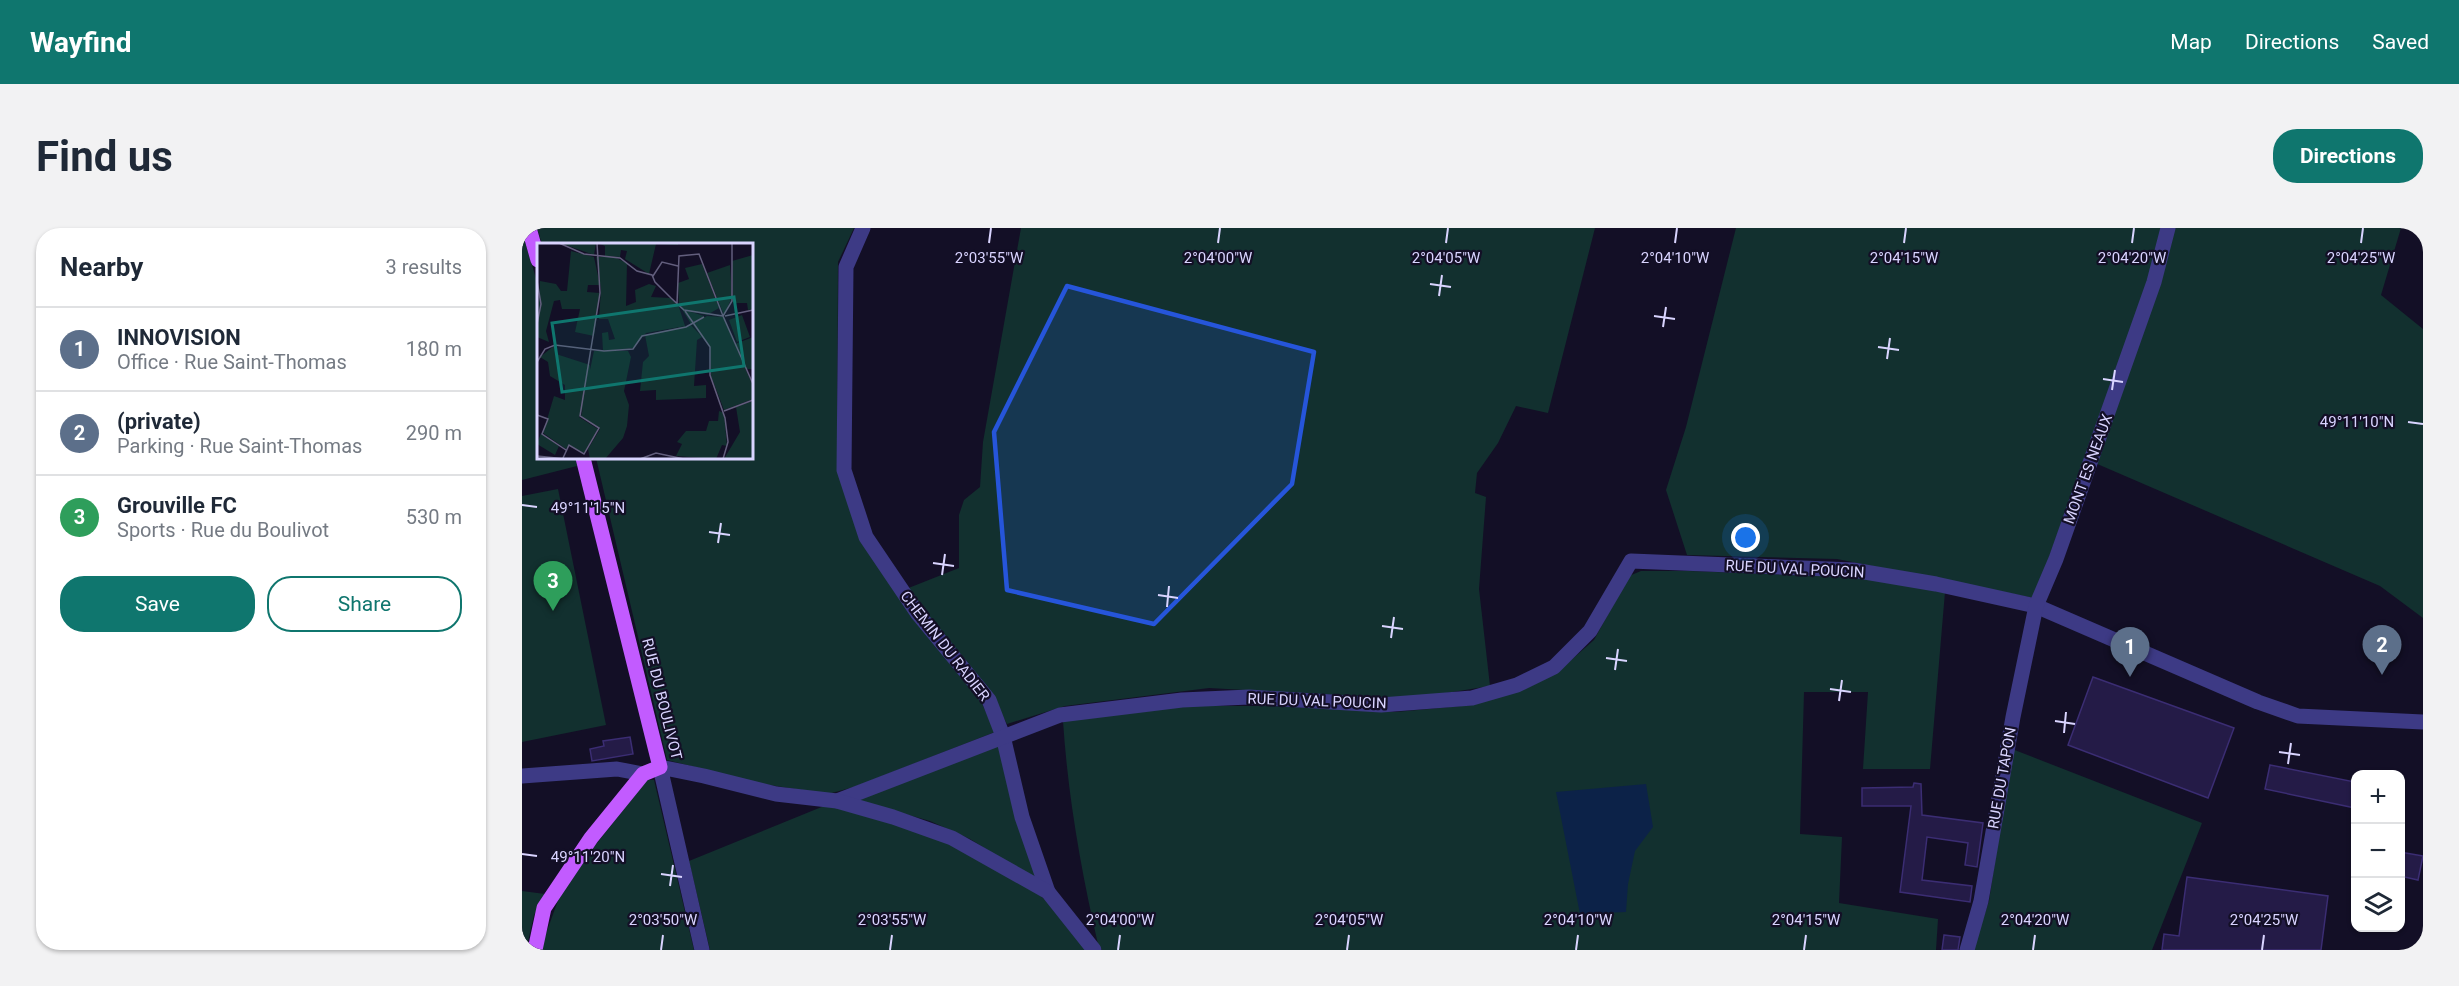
<!DOCTYPE html>
<html lang="en">
<head>
<meta charset="utf-8">
<style>
	:root { --surface:#fff; --page:#f2f2f3; --text:#1f2937; --muted:#747a83; --line:#e0e1e3; --accent:#0f766e }
	body { margin:0; font-family:Roboto,sans-serif; background:var(--page); color:var(--text) }
	.controls { position:absolute; right:18px; bottom:18px; display:grid; overflow:hidden; border-radius:12px; box-shadow:0 2px 4px #0004 }
	.controls button { width:54px; height:54px; display:grid; place-items:center; padding:0; border:0; border-bottom:2px solid var(--line); background:var(--surface); color:var(--text); font:30px sans-serif }
	.you { position:absolute; left:1224px; top:310px; width:21px; height:21px; margin:-15px; border:4px solid #fff; border-radius:50%; background:#1a73e8; box-shadow:0 0 0 9px #1a73e833 }
	.badge { display:grid; place-items:center; width:39px; height:39px; border-radius:50%; background:var(--accent); color:#fff; font-size:20px; font-weight:700 }
	.pin { position:absolute; translate:-50% -50px; filter:drop-shadow(0 2px 3px #0008) }
	.pin::after { content:''; position:absolute; top:32px; width:21px; height:18px; background:inherit; clip-path:polygon(0 0,100% 0,50% 100%) }
	.list { margin:0; padding:0; list-style:none }
	h2 { display:flex; justify-content:space-between; align-items:center; height:78px; margin:0; padding:0 24px; font-size:26px }
	h2 small { font-size:20px; font-weight:400; color:var(--muted) }
	.list li { display:grid; grid-template-columns:39px 1fr auto; gap:18px; align-items:center; box-sizing:border-box; height:84px; padding:0 24px; border-top:2px solid var(--line) }
	.list b { display:block; font-size:22px; white-space:nowrap }
	.list p { margin:0; font-size:20px; white-space:nowrap; color:var(--muted) }
	.list em { font-size:20px; font-style:normal; color:var(--muted) }
	.actions { display:flex; gap:12px; padding:18px 24px }
	.actions a { flex:1; padding:14px 0; border:2px solid var(--accent); border-radius:24px; text-align:center; font-size:21px; color:var(--accent) }
	.actions .main { background:var(--accent); color:#fff }
	.icon { flex:none; width:33px; height:33px; fill:none; stroke:currentColor; stroke-width:2; stroke-linecap:round; stroke-linejoin:round }
	.map { position:relative; flex:none; width:1901px; height:722px; overflow:hidden; border-radius:24px }
	header { display:flex; align-items:center; gap:36px; box-sizing:border-box; height:84px; padding:0 30px; background:var(--accent); color:#fff }
	header strong { font-size:28px }
	nav { display:flex; gap:33px; margin-inline-start:auto; font-size:21px }
	.intro { display:flex; align-items:center; justify-content:space-between; box-sizing:border-box; height:144px; padding:0 36px }
	h1 { margin:0; font-size:42px }
	.button { padding:15px 27px; border-radius:24px; background:var(--accent); color:#fff; font-size:21px; font-weight:700 }
	main { display:flex; gap:36px; padding:0 36px }
	aside { flex:1; background:var(--surface); border-radius:24px; box-shadow:0 2px 4px #0004 }
	.map>svg:first-child { display:block }
	.green { fill:#12302f }
	.water { fill:#0c2248 }
	.building { fill:#241b47; stroke:#3b2d73; stroke-width:1.5 }
	.lines { fill:none; stroke-linecap:round; stroke-linejoin:round }
	.minor { stroke:#3d3a85; stroke-width:15 }
	.major { stroke:#c25bff; stroke-width:15 }
	.marked { fill:#2655da; fill-opacity:0.2; stroke:#2655da; stroke-width:4.5; stroke-linejoin:round }
	.ticks { fill:none; stroke:#d9d4ff; stroke-width:2 }
	.labels { text-anchor:middle; stroke-width:4.5; stroke-linejoin:round; paint-order:stroke }
	.street-label { font-size:15px; fill:#d9d4ff; stroke:#130f26 }
	.inset-road { fill:none; stroke:#625e7d; stroke-width:1.5 }
	.view { fill:#0f766e; fill-opacity:0.15; stroke:#0f766e; stroke-width:3 }
	.inset-edge { fill:none; stroke:#d9d4ff; stroke-width:3 }
	.ticks-label { font-size:15px; text-anchor:middle; fill:#d9d4ff; stroke:#130f26; stroke-width:4.5; stroke-linejoin:round; paint-order:stroke }
</style>
</head>
<body>
<header>
<strong>Wayfind</strong>
<nav><a>Map</a><a>Directions</a><a>Saved</a></nav>
</header>
<div class="intro"><h1>Find us</h1><a class="button">Directions</a></div>
<main>
<aside>
<h2>Nearby<small>3 results</small></h2>
<ul class="list">
<li><span class="badge" style="background:#5c6f8a">1</span><div><b>INNOVISION</b><p>Office · Rue Saint-Thomas</p></div><em>180 m</em></li>
<li><span class="badge" style="background:#5c6f8a">2</span><div><b>(private)</b><p>Parking · Rue Saint-Thomas</p></div><em>290 m</em></li>
<li><span class="badge" style="background:#2e9e5b">3</span><div><b>Grouville FC</b><p>Sports · Rue du Boulivot</p></div><em>530 m</em></li>
</ul>
<div class="actions"><a class="main">Save</a><a>Share</a></div>
</aside>
<div class="map">
<svg width="1901" height="722" viewBox="0 0 1901 722">
	<rect width="100%" height="100%" fill="#130f26"/>
	<g class="green">
		<polygon points="15,0 332,0 316,34 315,241 342,317 458,471 473,504 332,559 306,566 241,556 145,532 74,230 230,230 230,16 20,16"/>
		<polygon points="499,0 1073,0 1026,185 994,178 976,215 955,245 953,265 964,269 957,361 968,458 918,466 864,470 687,460 543,478 485,496 467,462 384,361 437,340 437,287 442,272 458,259 461,214"/>
		<polygon points="1214,0 1641,0 1613,94 1512,370 1315,331 1165,327 1144,262 1164,199"/>
		<polygon points="1652,0 1879,0 1859,67 1901,101 1901,390 1858,358 1573,235"/>
		<polygon points="0,4 16,57 16,230 54,230 55,238 0,252"/>
		<polygon points="36,261 84,497 0,514 0,268"/>
		<path d="M1119,343H1167L1349,350L1423,364L1408,541H1341L1346,464H1282L1278,606L1320,609L1317,675L1416,691L1414,722H580L576,716C559,642 546,569 541,493L668,478H746L874,484L950,477L1039,441L1072,412L1107,348Z"/>
		<polygon points="478,514 519,655 448,611 408,593 333,572"/>
		<polygon points="1490,521 1680,595 1630,722 1451,722 1467,673"/>
		<polygon points="125,552 132,552 172,722 18,722 38,667 60,634"/>
		<path d="M302,578C369,589 471,624 521,670C538,685 552,705 567,722H188L167,633Z"/>
		<polygon points="0,663 23,666 12,687 4,722 0,722"/>
	</g>
	<polygon class="water" points="1124,556 1131,599 1113,623 1106,656 1104,684 1058,686 1034,564"/>
	<g class="building">
		<polygon points="1571,449 1712,500 1686,570 1546,517"/>
		<polygon points="108,509 111,526 70,533 68,521 82,518 81,513"/>
		<polygon points="1748,537 1833,554 1833,580 1743,561"/>
		<polygon points="1392,555 1399,556 1400,587 1461,595 1455,639 1443,637 1446,615 1405,609 1400,652 1450,658 1448,674 1378,664 1389,578 1340,578 1340,560 1391,559"/>
		<polygon points="1878,624 1901,628 1896,652 1878,648"/>
		<polygon points="1665,649 1806,668 1799,722 1640,722 1642,706 1657,708"/>
		<polygon points="1422,707 1438,709 1436,722 1420,722"/>
	</g>
	<g class="lines">
		<g class="minor">
			<polyline points="341,0 324,39 322,242 344,309 396,386 467,472 481,508 500,589 526,664"/>
			<polyline points="0,548 95,541 121,546"/>
			<polyline points="315,573 538,487 660,472 727,469 859,477 950,470 995,457 1032,439 1068,403 1109,333 1331,342 1414,356 1514,378 1736,474 1776,488 1901,494"/>
			<polyline points="180,722 138,539 182,548 254,566 315,573 371,589 430,610 526,664 572,722"/>
			<polyline points="1445,722 1459,673 1491,489 1514,378 1534,331 1632,54 1646,0"/>
		</g>
		<g class="major">
			<polyline points="7,0 16,32"/>
			<polyline points="13,722 22,680 69,610 121,546 138,539 61,230"/>
		</g>
	</g>
	<path class="marked" d="M545,58L792,124L770,256L632,396L485,362L472,204Z"/>
	<path class="ticks" d="M467,15L469,0M696,15L698,0M924,15L926,0M1153,15L1155,0M1382,15L1384,0M1610,15L1612,0M1839,15L1841,0M908,56L929,59M917,68L920,47M1132,88L1153,91M1141,99L1144,79M1356,119L1377,122M1365,131L1368,110M1581,151L1601,154M1590,162L1593,142M1886,194L1901,196M0,277L15,279M187,304L208,307M196,315L199,295M411,335L432,338M420,347L423,326M636,367L656,370M645,379L647,358M860,398L881,401M869,410L872,389M1084,430L1105,433M1093,442L1096,421M1308,461L1329,464M1317,473L1320,452M1533,493L1553,496M1542,505L1544,484M1757,524L1778,527M1766,536L1769,515M0,626L15,628M139,646L160,649M148,658L151,637M139,722L141,707M368,722L370,707M596,722L598,707M825,722L827,707M1054,722L1056,707M1282,722L1284,707M1511,722L1513,707M1740,722L1742,707"/>
	<g class="labels">
		<g class="street-label">
			<text transform="translate(1566 241) rotate(-70)" y="5">MONT ES NEAUX</text>
			<text transform="translate(1273 341) rotate(3)" y="5">RUE DU VAL POUCIN</text>
			<text transform="translate(423 418) rotate(52)" y="5">CHEMIN DU RADIER</text>
			<text transform="translate(140 471) rotate(76)" y="5">RUE DU BOULIVOT</text>
			<text transform="translate(795 473) rotate(2)" y="5">RUE DU VAL POUCIN</text>
			<text transform="translate(1480 550) rotate(-80)" y="5">RUE DU TAPON</text>
		</g>
	</g>
	<g transform="translate(15 15)">
		<rect width="216" height="216" fill="#130f26"/>
		<path d="M23,0H59L57,12ZM61,0H141V2L119,1L112,31L88,16L90,8L84,7L83,14L68,13V3ZM34,8L57,14L63,42H51L50,49L63,50L57,93L38,89L43,66H25L23,57L17,58L9,88L12,99L0,94L3,38L19,41L24,48H30ZM216,12V66L211,67L210,60H196L195,18ZM59,14H77L90,20L89,63L99,59L98,47L112,41L119,43L114,54L133,55L141,61L148,83L109,90L96,105L66,108L65,90L71,89L72,97L78,96L71,76H62L64,46ZM165,21L182,65L170,72L151,68L167,73L154,81L142,61L141,40L152,36L148,25ZM193,22L195,54L187,72L170,30ZM205,72L213,94L200,99L192,77ZM170,73L186,74L216,143V156L187,167L174,133L173,104L155,81ZM154,82L165,94L160,97L157,143L169,142V155L119,157V147L103,148L106,119L112,113L108,92ZM216,94V126H209L198,101ZM18,102L19,111L53,122V127L57,108H91L94,114L87,148L92,162L90,183L86,195L68,216H53L51,206L63,186L44,173L46,166L42,174L61,186L47,210L32,202L29,206L6,190L17,153L28,157V142L13,133L11,119L3,114ZM216,158V216H187L203,189L199,164ZM182,168L187,170L190,203L185,202L179,216L139,213L145,201L140,199L149,188H169L172,178H181ZM4,190L22,203L18,212L0,201Z" fill="#12302f"/>
		<path class="inset-road" d="M22,0L47,11L83,15L100,28L115,32L118,39L134,55L147,67L186,73L162,11L142,13L140,60M195,0V58L186,73L216,141M116,33L125,19L141,23M0,38L4,61L0,81M148,68L173,104V132L188,175L191,199L186,216M188,73L216,67M0,119L8,106L18,102L67,108L96,106L105,93L149,84L167,74M187,168L216,157M0,172L11,176L5,191L29,207M0,213L29,216M26,215L32,202L47,211L62,185L43,173L63,50L60,0M103,216L119,210L147,216"/>
		<path class="view" d="M197,54L207,123L25,149L15,80Z"/>
		<rect width="216" height="216" class="inset-edge"/>
	</g>
	<g class="ticks-label">
		<text x="467" y="35">2°03'55"W</text>
		<text x="696" y="35">2°04'00"W</text>
		<text x="924" y="35">2°04'05"W</text>
		<text x="1153" y="35">2°04'10"W</text>
		<text x="1382" y="35">2°04'15"W</text>
		<text x="1610" y="35">2°04'20"W</text>
		<text x="1839" y="35">2°04'25"W</text>
		<text x="1835" y="199">49°11'10"N</text>
		<text x="66" y="285">49°11'15"N</text>
		<text x="66" y="634">49°11'20"N</text>
		<text x="141" y="697">2°03'50"W</text>
		<text x="370" y="697">2°03'55"W</text>
		<text x="598" y="697">2°04'00"W</text>
		<text x="827" y="697">2°04'05"W</text>
		<text x="1056" y="697">2°04'10"W</text>
		<text x="1284" y="697">2°04'15"W</text>
		<text x="1513" y="697">2°04'20"W</text>
		<text x="1742" y="697">2°04'25"W</text>
	</g>
</svg>
<div class="controls">
<button>+</button>
<button>−</button>
<button><svg class="icon" aria-label="layers" viewBox="0 0 24 24"><path d="M12 4l9 5-9 5-9-5zM3 14l9 5 9-5"/></svg></button>
</div>
<div class="you"></div>
<div class="pin badge" style="left:1608px;top:449px;background:#5c6f8a">1</div>
<div class="pin badge" style="left:1860px;top:447px;background:#5c6f8a">2</div>
<div class="pin badge" style="left:31px;top:383px;background:#2e9e5b">3</div>
</div>
</main>
</body>
</html>
